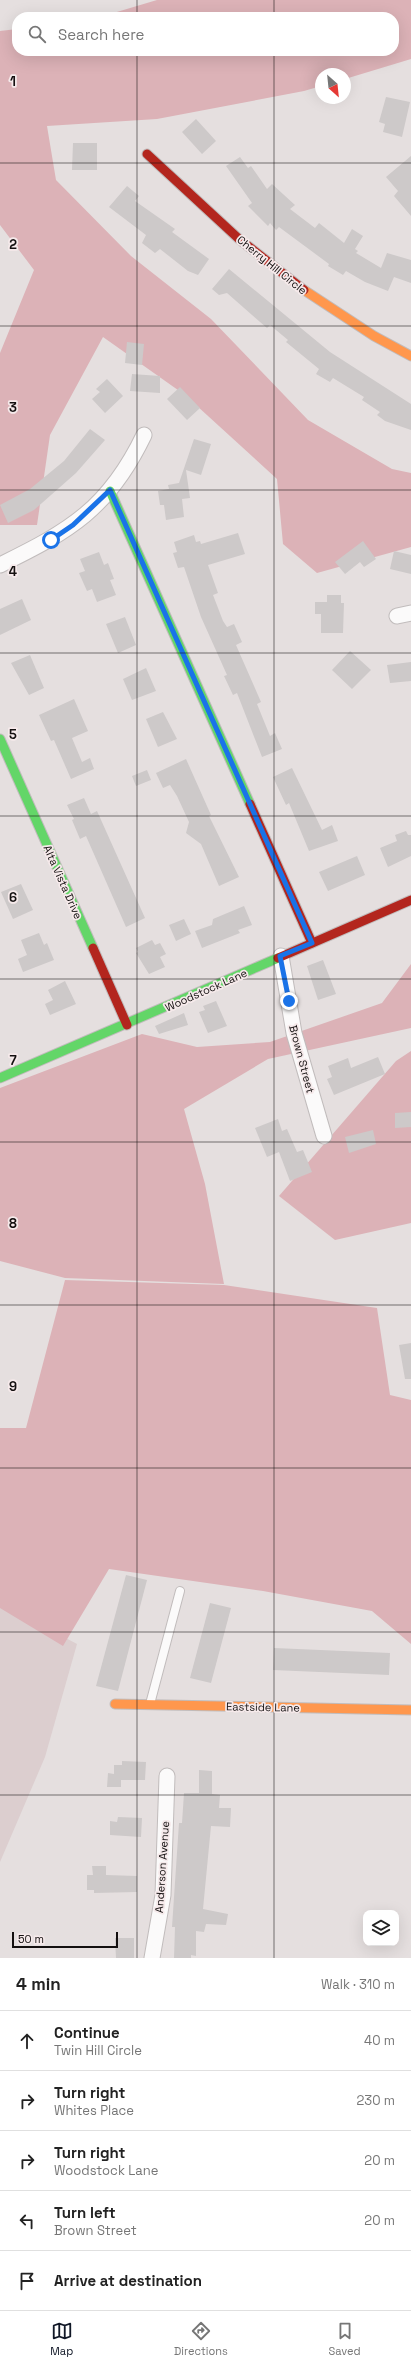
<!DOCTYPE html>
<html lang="en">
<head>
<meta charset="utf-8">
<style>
	:root { --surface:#fff; --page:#f6f6f6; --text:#222; --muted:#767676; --line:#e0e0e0; --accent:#111827 }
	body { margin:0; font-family:"Space Grotesk",sans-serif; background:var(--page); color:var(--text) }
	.controls { position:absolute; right:12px; bottom:12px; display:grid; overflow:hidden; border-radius:8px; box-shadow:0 4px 16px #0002 }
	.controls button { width:36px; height:36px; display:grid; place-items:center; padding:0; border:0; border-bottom:1px solid var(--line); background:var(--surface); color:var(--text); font:20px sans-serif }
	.compass { position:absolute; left:315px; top:68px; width:36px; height:36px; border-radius:50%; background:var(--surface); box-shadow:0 4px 16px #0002; rotate:153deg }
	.scale { position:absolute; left:12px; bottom:10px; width:106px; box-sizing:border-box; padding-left:4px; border:2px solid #141010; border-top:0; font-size:11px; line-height:14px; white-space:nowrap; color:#141010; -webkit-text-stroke:3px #f6eaeb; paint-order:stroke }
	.stop { position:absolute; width:12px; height:12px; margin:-9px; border:3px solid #1a73e8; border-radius:50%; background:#fff }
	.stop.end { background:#1a73e8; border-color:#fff; box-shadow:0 1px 4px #0008 }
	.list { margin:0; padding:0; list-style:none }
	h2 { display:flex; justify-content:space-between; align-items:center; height:52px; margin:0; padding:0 16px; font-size:17px }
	h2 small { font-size:13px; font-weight:400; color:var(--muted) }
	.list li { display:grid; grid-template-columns:26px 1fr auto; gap:12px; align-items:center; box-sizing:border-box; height:60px; padding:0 16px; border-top:1px solid var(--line) }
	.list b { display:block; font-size:15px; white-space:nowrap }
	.list p { margin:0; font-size:13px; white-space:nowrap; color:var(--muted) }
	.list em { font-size:13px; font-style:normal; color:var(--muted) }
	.icon { flex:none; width:22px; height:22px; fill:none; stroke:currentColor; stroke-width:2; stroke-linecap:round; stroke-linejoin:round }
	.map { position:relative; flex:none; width:411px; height:1958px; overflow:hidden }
	.search { position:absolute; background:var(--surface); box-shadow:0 4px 16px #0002; left:12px; right:12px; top:12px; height:44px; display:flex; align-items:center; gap:10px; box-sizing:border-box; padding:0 14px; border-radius:16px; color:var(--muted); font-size:15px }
	.sheet { height:352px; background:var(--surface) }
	nav { display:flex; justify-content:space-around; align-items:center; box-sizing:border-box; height:56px; border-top:1px solid var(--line); background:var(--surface); font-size:11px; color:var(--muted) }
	nav a { display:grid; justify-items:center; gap:2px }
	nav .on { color:var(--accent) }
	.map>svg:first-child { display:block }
	.built { fill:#dccecf }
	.forest { fill:#dcb2b7 }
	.building { fill:#cdc9c9 }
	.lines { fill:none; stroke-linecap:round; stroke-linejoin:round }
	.lane-casing { stroke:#c1bcbc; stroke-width:10 }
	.street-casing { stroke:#c1bcbc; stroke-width:17 }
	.fast-casing { stroke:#c1bcbc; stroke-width:11 }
	.slow-casing { stroke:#c1bcbc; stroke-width:11 }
	.jam-casing { stroke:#c1bcbc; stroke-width:11 }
	.lane { stroke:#fbfafa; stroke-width:8 }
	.street { stroke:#fbfafa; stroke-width:15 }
	.fast { stroke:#63d668; stroke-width:9 }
	.slow { stroke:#ff974d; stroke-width:9 }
	.jam { stroke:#b3261e; stroke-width:9 }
	.route { stroke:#1a73e8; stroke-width:5 }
	.grid { fill:none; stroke:#141010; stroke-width:1; stroke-opacity:0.55 }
	.labels { text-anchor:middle; stroke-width:3.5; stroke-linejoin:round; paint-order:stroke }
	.street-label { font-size:11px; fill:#141010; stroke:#f6eaeb }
	.grid-label { font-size:13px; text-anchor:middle; font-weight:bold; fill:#141010; stroke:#f6eaeb; stroke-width:3.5; stroke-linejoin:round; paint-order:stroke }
</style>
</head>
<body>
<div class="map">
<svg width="411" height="1958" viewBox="0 0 411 1958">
	<rect width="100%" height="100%" fill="#e5dfdf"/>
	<polygon class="built" points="0,1603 77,1644 45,1757 0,1862"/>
	<g class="forest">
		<polygon points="157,0 411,0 411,59 345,79 345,74 321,74 321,86 304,91 157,119 47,126 56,180 131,256 211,319 308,420 392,469 411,473 411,547 317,573 283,544 277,479 185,395 103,337 50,435 37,525 0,525 0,353 34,270 0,225 0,31 17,29 17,51 394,51 394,17 100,17"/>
		<polygon points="411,964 411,1028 268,1059 184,1109 205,1184 224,1284 65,1278 0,1261 0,1088 142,1034 197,1047 270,1042 382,1003"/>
		<polygon points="411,1051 411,1223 335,1240 279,1196 396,1061"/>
		<polygon points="65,1280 224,1285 377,1308 390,1395 411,1400 411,1644 372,1611 263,1591 109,1569 63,1646 0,1608 0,1428 26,1428"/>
	</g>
	<g class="building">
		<polygon points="386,97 410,102 402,137 383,132 385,124 379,122"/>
		<polygon points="196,119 216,141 202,154 182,132"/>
		<polygon points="73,143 97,143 97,170 72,170"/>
		<polygon points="411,156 411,216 394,196 398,191 386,177"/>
		<polygon points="240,157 248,168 251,166 267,189 272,184 295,205 290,209 315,228 319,223 344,243 352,229 363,236 355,249 358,251 356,253 381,268 387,253 411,260 411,283 394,277 388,291 365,282 346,271 343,275 328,266 329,264 279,227 276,230 270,223 268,226 248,206 252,203 226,166"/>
		<polygon points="127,186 139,196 135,201 175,229 172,232 209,259 198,275 188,271 160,249 155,253 142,243 146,235 109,207"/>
		<polygon points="229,269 330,352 411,404 411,430 385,421 377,415 380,412 362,400 364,397 333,378 330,382 316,374 319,369 286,342 288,340 270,325 267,328 227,293 219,295 212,289"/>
		<polygon points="127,342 144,344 142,365 125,363"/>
		<polygon points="132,374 160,376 160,393 130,391"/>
		<polygon points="107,379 123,396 105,413 92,399 100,392 96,389"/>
		<polygon points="180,387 200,408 187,420 167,399"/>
		<polygon points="90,429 105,440 76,473 34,510 8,523 0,505 30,489 64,461"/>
		<polygon points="194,439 211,444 201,475 186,470 190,498 182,499 184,517 166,520 164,505 160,505 158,491 169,489 168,485 179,483"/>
		<polygon points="238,533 245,554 208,565 218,593 213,595 223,621 227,627 234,624 242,642 236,645 261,702 257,704 270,736 275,733 282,749 262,757 237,693 233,695 224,676 227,675 201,617 184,567 178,568 173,553 177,552 174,542 194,535 196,542 200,541 201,544"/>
		<polygon points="363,541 376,559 364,567 360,562 345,574 335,562"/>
		<polygon points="394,551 411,555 411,574 390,569"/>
		<polygon points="99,552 104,565 108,563 114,579 110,580 116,595 97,602 92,589 87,591 79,573 85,571 80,559"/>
		<polygon points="327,595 341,595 341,603 344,603 343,633 321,633 321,614 315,614 315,602 327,602"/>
		<polygon points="22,599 31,620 0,635 0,609"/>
		<polygon points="125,617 136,645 118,653 106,624"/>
		<polygon points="350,651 371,670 352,689 332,670"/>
		<polygon points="30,655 44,688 29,695 11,663"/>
		<polygon points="411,662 411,681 390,683 387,665"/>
		<polygon points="146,668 156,691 132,700 123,679"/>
		<polygon points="74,699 88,731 72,738 82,762 90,758 94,769 71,779 54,740 51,741 39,715"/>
		<polygon points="163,712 177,739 158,747 146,719"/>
		<polygon points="186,759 211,815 209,816 239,877 219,886 201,844 186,833 189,822 177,796 170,785 163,788 156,773"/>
		<polygon points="292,768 322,830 332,825 338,841 309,851 289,803 286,805 273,777"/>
		<polygon points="147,770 151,780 136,786 132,776"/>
		<polygon points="84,798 91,814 97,811 145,918 126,927 86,836 80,839 72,820 74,819 67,805"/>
		<polygon points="406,831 408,835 411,835 411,856 388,867 380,848 397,841 395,835"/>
		<polygon points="357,856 365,875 328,891 319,872"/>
		<polygon points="21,884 33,910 13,919 1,892"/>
		<polygon points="244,906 252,925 238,930 240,933 202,948 195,931 212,925 213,919"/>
		<polygon points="184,919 191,934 176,941 169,925"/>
		<polygon points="39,933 44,945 47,943 54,960 23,972 18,959 27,955 21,940"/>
		<polygon points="152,940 155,945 160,943 166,954 160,957 165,967 149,974 136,953 138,952 136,948"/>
		<polygon points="323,960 336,994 318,1000 307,966"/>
		<polygon points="65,981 76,1004 50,1015 45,1004 53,1000 48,990"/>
		<polygon points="216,1001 227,1026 208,1033 199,1012 205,1010 203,1006"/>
		<polygon points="184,1013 188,1025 159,1034 155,1026"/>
		<polygon points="378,1057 385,1074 334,1095 327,1079 332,1077 328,1066 348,1058 351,1068"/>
		<polygon points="411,1112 411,1127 395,1128 395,1113"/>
		<polygon points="278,1119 282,1131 287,1129 297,1152 303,1150 312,1172 290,1181 279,1152 267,1157 255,1128"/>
		<polygon points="373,1130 376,1144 349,1153 345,1137"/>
		<polygon points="411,1343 411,1379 405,1379 399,1345"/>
		<polygon points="126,1575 147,1580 118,1691 96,1686"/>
		<polygon points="210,1603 231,1608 211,1683 190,1678"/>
		<polygon points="274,1648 390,1653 389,1675 273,1670"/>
		<polygon points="122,1761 146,1762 145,1780 121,1780 121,1787 107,1787 108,1773 114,1774 114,1765 122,1765"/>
		<polygon points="199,1770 212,1771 212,1794 220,1795 219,1808 231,1808 230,1827 211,1826 203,1909 228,1914 226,1925 206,1924 204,1932 196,1931 196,1956 191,1955 191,1958 174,1958 175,1927 172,1927 179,1823 182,1823 184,1793 199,1793"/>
		<polygon points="118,1817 142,1818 141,1837 110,1835 110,1821 117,1822"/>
		<polygon points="92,1866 106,1866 106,1875 137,1876 137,1892 94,1893 94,1890 87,1890 87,1875 93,1875"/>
		<polygon points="115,1938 134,1938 134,1958 116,1958"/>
	</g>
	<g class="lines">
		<defs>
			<polyline id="lane" points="150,1704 180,1591"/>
			<g id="street">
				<path d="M0,565C70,531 109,508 144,435"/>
				<polyline points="397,616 411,613"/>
				<polyline points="281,956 294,1033 324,1136"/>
				<polyline points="152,1958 163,1895 167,1776"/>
			</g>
			<g id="fast">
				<polyline points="110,491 250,804"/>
				<polyline points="0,739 93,948"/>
				<polyline points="0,1078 278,958"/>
			</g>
			<g id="slow">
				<polyline points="304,290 374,336 411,356"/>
				<polyline points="115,1704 411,1710"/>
			</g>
			<g id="jam">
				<polyline points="147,154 239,239 304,290"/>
				<polyline points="250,804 312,943"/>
				<polyline points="93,948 127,1025"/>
				<polyline points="278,958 411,900"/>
			</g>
		</defs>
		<use href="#lane" class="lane-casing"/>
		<use href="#street" class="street-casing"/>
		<use href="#fast" class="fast-casing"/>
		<use href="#slow" class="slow-casing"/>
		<use href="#jam" class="jam-casing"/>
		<use href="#lane" class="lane"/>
		<use href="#street" class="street"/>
		<use href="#fast" class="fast"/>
		<use href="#slow" class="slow"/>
		<use href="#jam" class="jam"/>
	</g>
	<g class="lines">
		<polyline class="route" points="51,540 73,525 110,490 312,943 280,956 289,1001"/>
	</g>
	<path class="grid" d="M137,0V17M274,0V17M137,51V1958M274,51V1958M0,163H411M0,326H411M0,490H411M0,653H411M0,816H411M0,979H411M0,1142H411M0,1305H411M0,1468H411M0,1632H411M0,1795H411"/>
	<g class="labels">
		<g class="street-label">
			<text transform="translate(272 265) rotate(39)" y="4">Cherry Hill Circle</text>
			<text transform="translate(63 882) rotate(66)" y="4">Alta Vista Drive</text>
			<text transform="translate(206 990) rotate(-24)" y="4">Woodstock Lane</text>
			<text transform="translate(302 1059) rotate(75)" y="4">Brown Street</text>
			<text transform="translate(263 1707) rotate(1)" y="4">Eastside Lane</text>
			<text transform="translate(162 1867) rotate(-86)" y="4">Anderson Avenue</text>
		</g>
	</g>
	<g class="grid-label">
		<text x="13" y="86">1</text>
		<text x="13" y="249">2</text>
		<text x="13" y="412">3</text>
		<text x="13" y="576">4</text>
		<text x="13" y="739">5</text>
		<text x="13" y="902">6</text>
		<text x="13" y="1065">7</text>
		<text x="13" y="1228">8</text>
		<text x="13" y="1391">9</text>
	</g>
</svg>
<div class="controls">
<button><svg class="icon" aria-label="layers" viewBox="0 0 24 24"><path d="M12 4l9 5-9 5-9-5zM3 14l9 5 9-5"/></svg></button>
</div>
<svg class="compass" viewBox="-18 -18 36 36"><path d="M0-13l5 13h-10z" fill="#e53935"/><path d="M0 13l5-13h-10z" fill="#767676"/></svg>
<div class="scale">50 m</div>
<div class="stop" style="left:51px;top:540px"></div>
<div class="stop end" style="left:289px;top:1001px"></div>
<div class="search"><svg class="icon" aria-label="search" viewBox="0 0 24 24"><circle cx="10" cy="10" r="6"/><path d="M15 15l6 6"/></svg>Search here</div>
</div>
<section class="sheet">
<h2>4 min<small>Walk · 310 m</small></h2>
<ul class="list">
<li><svg class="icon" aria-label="ahead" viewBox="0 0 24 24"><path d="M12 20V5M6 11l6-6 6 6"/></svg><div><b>Continue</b><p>Twin Hill Circle</p></div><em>40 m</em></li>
<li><svg class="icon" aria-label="right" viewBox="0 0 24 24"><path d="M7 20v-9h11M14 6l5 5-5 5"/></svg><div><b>Turn right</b><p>Whites Place</p></div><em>230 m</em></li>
<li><svg class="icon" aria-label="right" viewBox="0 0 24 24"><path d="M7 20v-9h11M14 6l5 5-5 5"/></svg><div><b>Turn right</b><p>Woodstock Lane</p></div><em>20 m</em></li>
<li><svg class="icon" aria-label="left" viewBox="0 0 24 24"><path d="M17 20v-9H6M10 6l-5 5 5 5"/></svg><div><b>Turn left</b><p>Brown Street</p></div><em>20 m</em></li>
<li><svg class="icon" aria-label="arrive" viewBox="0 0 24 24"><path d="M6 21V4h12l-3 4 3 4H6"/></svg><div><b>Arrive at destination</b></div></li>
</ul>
</section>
<nav>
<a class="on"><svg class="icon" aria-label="map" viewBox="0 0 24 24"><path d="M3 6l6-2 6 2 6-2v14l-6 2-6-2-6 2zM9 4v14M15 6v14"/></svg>Map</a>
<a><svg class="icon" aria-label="directions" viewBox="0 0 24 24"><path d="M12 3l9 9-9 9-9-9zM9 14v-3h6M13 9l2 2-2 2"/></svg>Directions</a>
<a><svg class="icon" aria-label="saved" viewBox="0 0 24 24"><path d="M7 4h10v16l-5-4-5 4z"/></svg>Saved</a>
</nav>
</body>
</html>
